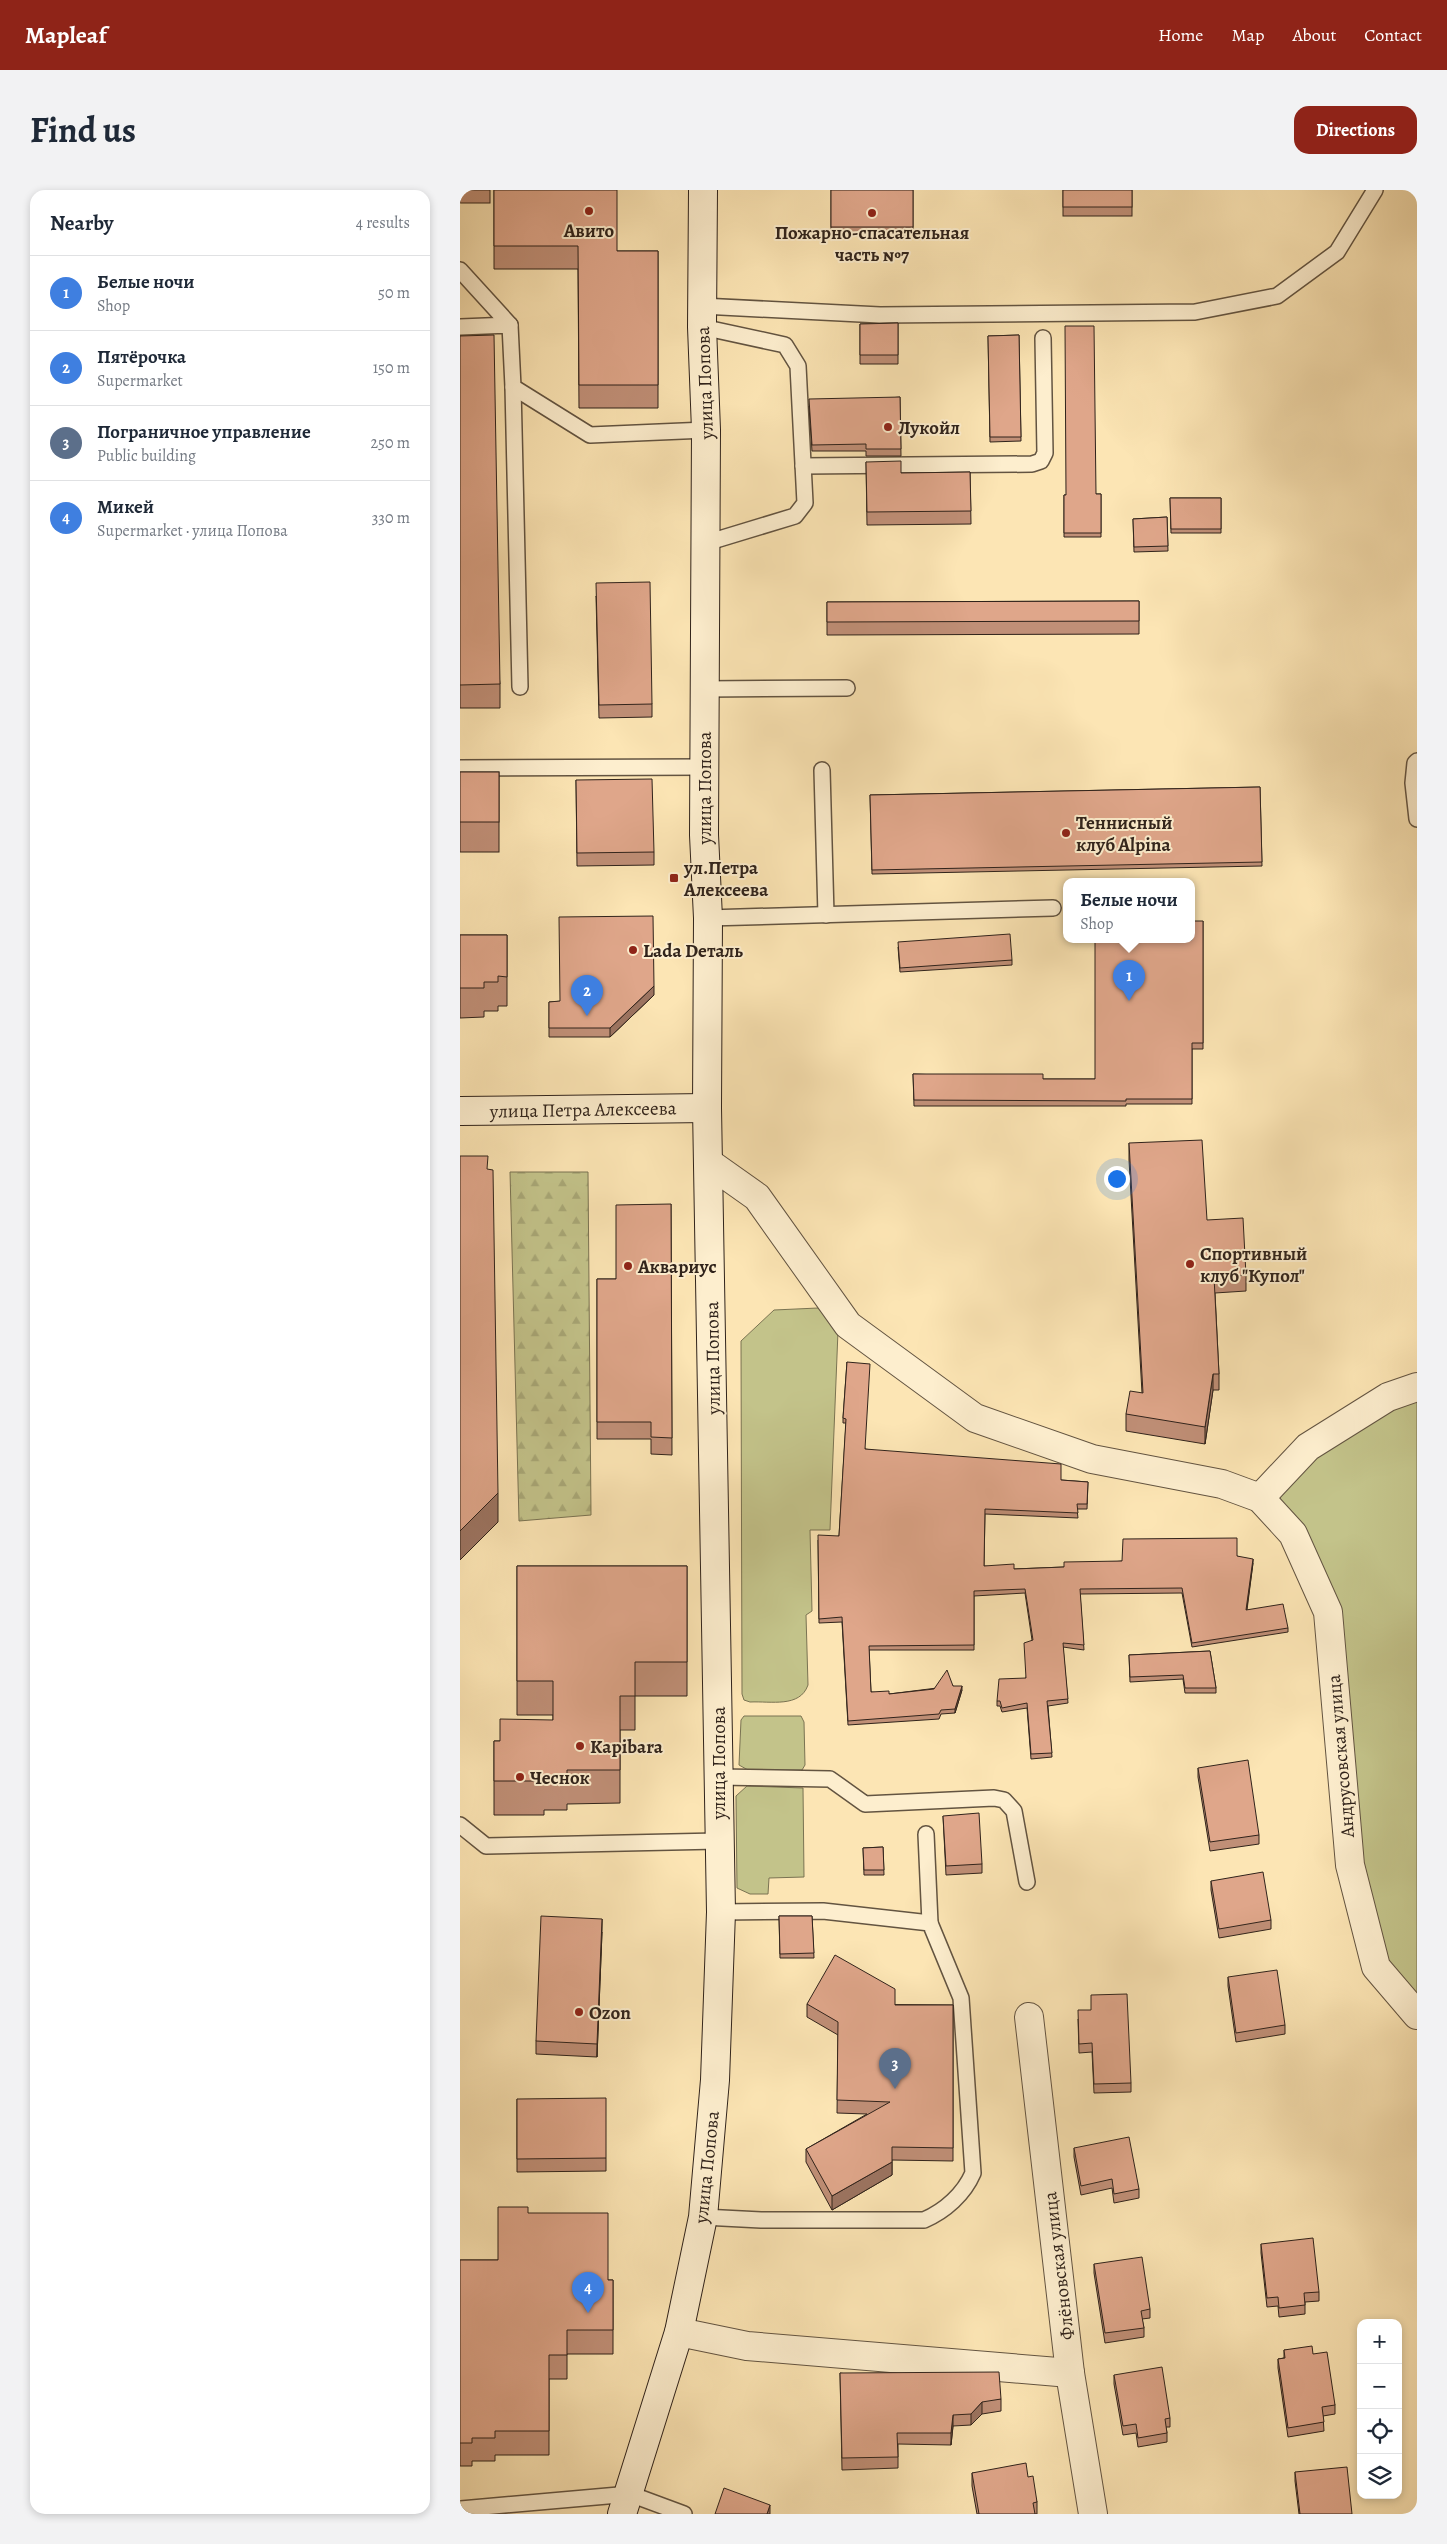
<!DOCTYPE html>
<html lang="en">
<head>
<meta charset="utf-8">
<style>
	:root { --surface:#fff; --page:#f2f2f3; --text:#1f2937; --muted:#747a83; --line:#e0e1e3; --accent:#8f2418 }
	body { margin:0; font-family:Alegreya,serif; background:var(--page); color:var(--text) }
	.controls { position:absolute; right:15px; bottom:15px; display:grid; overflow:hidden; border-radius:10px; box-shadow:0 2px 8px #0003 }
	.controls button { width:45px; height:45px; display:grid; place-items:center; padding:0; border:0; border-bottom:1px solid var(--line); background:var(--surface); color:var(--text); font:25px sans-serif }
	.you { position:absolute; left:656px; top:988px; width:18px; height:18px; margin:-12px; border:4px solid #fff; border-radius:50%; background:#1a73e8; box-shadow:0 0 0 8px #1a73e833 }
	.badge { display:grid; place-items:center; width:32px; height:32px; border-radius:50%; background:var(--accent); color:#fff; font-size:16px; font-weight:700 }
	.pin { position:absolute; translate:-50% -41px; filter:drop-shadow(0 1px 2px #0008) }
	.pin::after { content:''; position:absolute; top:26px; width:18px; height:15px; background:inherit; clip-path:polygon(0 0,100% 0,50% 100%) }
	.popup { position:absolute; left:603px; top:688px; width:132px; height:65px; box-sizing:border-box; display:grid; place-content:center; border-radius:10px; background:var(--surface); filter:drop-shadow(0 1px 4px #0005); font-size:16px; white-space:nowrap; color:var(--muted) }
	.popup b { font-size:19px; color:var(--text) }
	.popup::after { content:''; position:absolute; left:50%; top:100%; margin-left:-10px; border:10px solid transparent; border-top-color:var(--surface) }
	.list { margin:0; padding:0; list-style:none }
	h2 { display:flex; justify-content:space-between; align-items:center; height:65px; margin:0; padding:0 20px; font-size:21px }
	h2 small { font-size:16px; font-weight:400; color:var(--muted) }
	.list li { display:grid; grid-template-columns:32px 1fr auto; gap:15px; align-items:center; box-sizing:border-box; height:75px; padding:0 20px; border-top:1px solid var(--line) }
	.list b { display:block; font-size:19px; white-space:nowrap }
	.list p { margin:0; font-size:16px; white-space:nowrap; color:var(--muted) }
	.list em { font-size:16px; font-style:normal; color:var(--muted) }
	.icon { flex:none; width:28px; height:28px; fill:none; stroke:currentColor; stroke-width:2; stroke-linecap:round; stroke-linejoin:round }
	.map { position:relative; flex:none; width:957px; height:2324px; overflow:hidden; border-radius:15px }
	header { display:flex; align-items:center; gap:30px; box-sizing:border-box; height:70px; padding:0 25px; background:var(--accent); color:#fff }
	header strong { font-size:24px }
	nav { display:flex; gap:28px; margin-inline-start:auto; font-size:18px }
	.intro { display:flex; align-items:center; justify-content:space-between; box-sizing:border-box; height:120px; padding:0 30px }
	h1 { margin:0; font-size:35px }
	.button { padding:12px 22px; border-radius:15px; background:var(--accent); color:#fff; font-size:18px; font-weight:700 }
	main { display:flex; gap:30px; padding:0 30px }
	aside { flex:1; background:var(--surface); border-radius:15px; box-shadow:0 2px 8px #0003 }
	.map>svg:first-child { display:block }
	.grass { fill:#c3c38a; stroke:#7a7352 }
	.forest { fill:url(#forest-firs); stroke:#7a7352 }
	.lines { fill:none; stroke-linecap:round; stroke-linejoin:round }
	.lane-casing { stroke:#635441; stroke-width:18 }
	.street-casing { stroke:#635441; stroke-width:30 }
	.secondary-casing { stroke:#30231b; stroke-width:30 }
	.lane { stroke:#fdeece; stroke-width:15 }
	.street { stroke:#fdeece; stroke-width:28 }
	.secondary { stroke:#fdeece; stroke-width:28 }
	.wall { fill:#c08f77; stroke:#30231b }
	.shaded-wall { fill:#9c7461; stroke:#30231b }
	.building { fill:#dfa68a; stroke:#30231b }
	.poi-dot { fill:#8f2418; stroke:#fdeece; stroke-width:2 }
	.labels { text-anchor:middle; stroke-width:4; stroke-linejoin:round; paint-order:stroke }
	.poi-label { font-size:19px; font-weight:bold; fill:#30231b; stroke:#fdeece; text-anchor:start }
	.street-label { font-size:19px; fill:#30231b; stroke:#fdeece }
</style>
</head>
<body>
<header>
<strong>Mapleaf</strong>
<nav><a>Home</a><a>Map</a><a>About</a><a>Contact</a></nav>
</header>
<div class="intro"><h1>Find us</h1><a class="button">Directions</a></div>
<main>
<aside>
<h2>Nearby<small>4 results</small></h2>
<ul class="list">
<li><span class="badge" style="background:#3f7fe0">1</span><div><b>Белые ночи</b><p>Shop</p></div><em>50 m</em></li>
<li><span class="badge" style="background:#3f7fe0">2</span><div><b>Пятёрочка</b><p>Supermarket</p></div><em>150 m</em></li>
<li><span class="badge" style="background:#5c6f8a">3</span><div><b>Пограничное управление</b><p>Public building</p></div><em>250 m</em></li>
<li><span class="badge" style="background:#3f7fe0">4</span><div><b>Микей</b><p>Supermarket · улица Попова</p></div><em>330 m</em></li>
</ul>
</aside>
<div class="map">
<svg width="957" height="2324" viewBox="0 0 957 2324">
	<defs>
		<pattern id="forest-firs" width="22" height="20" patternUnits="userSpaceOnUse" patternTransform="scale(1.25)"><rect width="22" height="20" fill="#c3c38a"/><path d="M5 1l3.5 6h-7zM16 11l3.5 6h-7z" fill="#a8a776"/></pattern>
	</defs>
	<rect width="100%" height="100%" fill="#fce5b4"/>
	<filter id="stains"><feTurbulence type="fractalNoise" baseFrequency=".004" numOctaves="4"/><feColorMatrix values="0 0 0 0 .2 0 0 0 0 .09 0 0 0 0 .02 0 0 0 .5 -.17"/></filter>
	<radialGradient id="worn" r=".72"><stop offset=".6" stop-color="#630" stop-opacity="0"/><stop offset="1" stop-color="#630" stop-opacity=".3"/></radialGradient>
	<g class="grass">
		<path d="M358,1118L378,1141L370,1340H350L352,1421L346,1425L348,1495C340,1518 311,1511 290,1512L284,1510L282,1504L281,1151L314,1120Z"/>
		<polygon points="957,1208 957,1804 929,1772 903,1674 846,1340 817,1305 858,1264 940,1214"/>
		<polygon points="284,1526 341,1526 344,1532 345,1575 342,1580 288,1580 279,1575 281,1530"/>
		<polygon points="287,1596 343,1598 344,1687 309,1688 308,1704 290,1704 277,1698 276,1606"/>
	</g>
	<polygon class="forest" points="50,982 128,982 131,1325 59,1331"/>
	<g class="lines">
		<defs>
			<g id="lane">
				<polyline points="0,80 50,135"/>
				<polyline points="242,116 420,125 735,122 817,106 877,62 915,0"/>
				<polyline points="0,137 50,135 53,197 130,245 246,240"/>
				<polyline points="242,137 325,155 338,176 345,313 335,326 246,353"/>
				<polyline points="53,197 60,497"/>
				<polyline points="343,276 572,274 581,271 585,263 583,148"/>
				<polyline points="245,499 387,498"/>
				<polyline points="957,571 955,573 953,593 957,629"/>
				<polyline points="0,578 244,577"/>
				<polyline points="362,580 366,725"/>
				<polyline points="248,728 593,718"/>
				<polyline points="259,1587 370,1589 405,1614 534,1608 544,1610 554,1621 567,1692"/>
				<polyline points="0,1635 26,1656 258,1651"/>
				<polyline points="466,1644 470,1733"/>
				<path d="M243,2027L301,2030H464C485,2021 504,2004 513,1983L501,1808L470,1733L363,1721L261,1722"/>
				<polyline points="0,2319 170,2304 224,2324"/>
			</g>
			<g id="street">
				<polyline points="249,973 297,1007 388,1135 515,1228 632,1269 762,1294 800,1308 833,1344 868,1422 890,1675 916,1777 957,1825"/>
				<polyline points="800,1308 848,1257 928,1207 957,1197"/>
				<polyline points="569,1827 610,2183 633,2324"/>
				<polyline points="219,2142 287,2156 610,2183"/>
			</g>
			<g id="secondary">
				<polyline points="0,921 247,918"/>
				<polyline points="162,2324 219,2142 243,2027 255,1890 261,1722 247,918 248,728 244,645 246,240 242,137 243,0"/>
			</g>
		</defs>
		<use href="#lane" class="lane-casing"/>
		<use href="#street" class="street-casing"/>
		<use href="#secondary" class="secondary-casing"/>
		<use href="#lane" class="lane"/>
		<use href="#street" class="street"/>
		<use href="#secondary" class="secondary"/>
	</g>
	<g class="wall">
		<rect x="0" y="0" width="30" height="13"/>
		<polygon points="34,0 157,61 198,61 198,218 119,218 118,79 34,79"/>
		<rect x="371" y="0" width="82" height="46"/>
		<rect x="603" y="0" width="69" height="26"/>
		<polygon points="438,133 438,174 400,174 400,134"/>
		<polygon points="559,145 561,251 530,252 528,146"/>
		<polygon points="0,146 40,494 40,518 0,518"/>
		<polygon points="440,207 441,266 406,266 406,261 352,261 349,216"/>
		<polygon points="406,272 441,283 510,282 511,334 407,335"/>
		<polygon points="636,304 641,304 641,347 604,347 604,305"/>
		<polygon points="710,308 761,308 761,343 711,343"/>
		<polygon points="707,327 708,361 674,362 673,329"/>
		<polygon points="136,406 192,514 192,527 139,528"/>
		<polygon points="679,411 679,444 367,445 367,412"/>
		<rect x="0" y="582" width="39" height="80"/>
		<polygon points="116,590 194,662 194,675 117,676"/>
		<polygon points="800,597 802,676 412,684 410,605"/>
		<polygon points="743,731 743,859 732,859 732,914 666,914 666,916 454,916 453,884 583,889 635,889 732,750"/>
		<polygon points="0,745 47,745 47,816 38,816 38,821 24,821 24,827 0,828"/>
		<polygon points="438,757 552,770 552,775 440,782"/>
		<polygon points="194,805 150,847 89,847 89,812"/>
		<polygon points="669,953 747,1030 786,1085 786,1101 755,1103 759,1184 759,1200 753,1200 745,1254 666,1241 666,1224 682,1203 669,970"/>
		<polygon points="211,1014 212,1265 191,1264 191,1249 137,1249 137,1089 156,1089"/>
		<polygon points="387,1172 405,1259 601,1290 628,1292 627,1319 617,1319 618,1328 525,1324 524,1376 554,1379 604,1377 662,1371 777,1366 793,1373 787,1420 828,1438 828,1442 732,1457 722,1403 620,1404 624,1460 603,1457 608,1513 588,1516 592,1567 571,1569 567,1518 542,1522 540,1516 537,1516 537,1511 566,1488 572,1450 565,1403 514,1406 514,1460 409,1460 411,1502 429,1504 493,1496 502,1500 495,1523 481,1524 479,1529 388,1535 382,1432 359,1433 358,1350 379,1346 386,1233 383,1233 383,1228"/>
		<polygon points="57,1376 227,1376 227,1506 175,1506 175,1540 160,1540 160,1613 107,1614 107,1620 84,1620 84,1625 34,1625 34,1551 40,1551 93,1530 93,1525 57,1525"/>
		<polygon points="750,1461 756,1498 756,1503 725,1503 723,1489 670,1492 669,1465"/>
		<polygon points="738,1578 799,1645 799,1654 750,1661 738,1587"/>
		<polygon points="483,1626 522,1674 522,1683 486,1685"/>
		<polygon points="423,1657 424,1685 404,1685 403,1658"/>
		<polygon points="751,1691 811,1730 811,1739 759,1748 751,1700"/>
		<polygon points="319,1726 352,1726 354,1768 320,1768"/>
		<polygon points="142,1742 137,1867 76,1864 76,1851"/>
		<polygon points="768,1787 825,1835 825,1844 776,1852 768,1796"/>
		<polygon points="347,1814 493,1815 493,1971 432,1970 432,1985 372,2020 346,1972 346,1959 407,1924 377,1923 378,1845 347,1827"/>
		<polygon points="618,1829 671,1893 671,1902 634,1903 632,1862 619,1863"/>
		<polygon points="57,1909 146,1968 146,1981 57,1982"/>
		<polygon points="614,1958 679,1999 679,2008 654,2013 652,1998 621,2005 614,1967"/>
		<polygon points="68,2023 148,2090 153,2090 153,2164 107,2164 107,2189 89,2189 89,2265 35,2265 35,2271 12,2271 12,2276 0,2276 0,2070 38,2070"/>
		<polygon points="801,2054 859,2102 859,2111 845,2112 845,2124 819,2127 818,2116 807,2117 801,2063"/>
		<polygon points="634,2074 690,2119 690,2128 682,2129 684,2138 684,2147 645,2153 634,2083"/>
		<polygon points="824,2160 853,2164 875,2215 875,2224 863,2226 864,2241 828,2247 818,2178 818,2169 824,2168"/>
		<polygon points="380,2183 541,2209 541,2221 522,2224 511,2235 493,2236 491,2255 438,2254 438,2278 382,2280"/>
		<polygon points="654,2185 710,2228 710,2237 706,2237 707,2243 707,2252 678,2257 676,2243 663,2245 654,2194"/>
		<polygon points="835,2282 892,2324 839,2324 835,2291"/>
		<polygon points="512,2283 568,2287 577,2312 577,2324 517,2324 512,2296"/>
	</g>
	<g class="shaded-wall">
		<polygon points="194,796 194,805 150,847 150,838"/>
		<polygon points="753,1184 753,1200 745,1254 745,1237"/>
		<polygon points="38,1303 38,1332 0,1370 0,1341"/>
		<polygon points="793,1369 793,1373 786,1424 786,1420"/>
		<polygon points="502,1496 502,1500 495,1523 495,1519"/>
		<polygon points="142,1729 142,1742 137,1867 137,1854"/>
		<polygon points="432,1972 432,1985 372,2020 372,2006"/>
		<polygon points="522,2212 522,2224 511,2235 511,2224"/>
		<polygon points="493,2225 493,2236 491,2255 491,2243"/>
		<polygon points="310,2315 310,2324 307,2324"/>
	</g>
	<g class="building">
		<polygon points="34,0 157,0 157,61 198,61 198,195 119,195 118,56 34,56"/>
		<rect x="371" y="0" width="82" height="37"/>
		<rect x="603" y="0" width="69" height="17"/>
		<polygon points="438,133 438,165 400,165 400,134"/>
		<polygon points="605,136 634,136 636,304 641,304 641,343 604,343 604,305 606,305"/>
		<polygon points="34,145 40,494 0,495 0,146"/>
		<polygon points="559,145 561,247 530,247 528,146"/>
		<polygon points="440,207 441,259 406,259 406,254 352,255 349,209"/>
		<polygon points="441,271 441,283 510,282 511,321 407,322 406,272"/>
		<polygon points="710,308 761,308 761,339 711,339"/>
		<polygon points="707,327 708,356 674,357 673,329"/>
		<polygon points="190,392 192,514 139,515 136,393"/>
		<polygon points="679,411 679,431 367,432 367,412"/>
		<rect x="0" y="582" width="39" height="50"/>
		<polygon points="192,589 194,662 117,663 116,590"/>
		<polygon points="800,597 802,672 412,680 410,605"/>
		<polygon points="193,726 194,796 150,838 89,838 89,812 100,811 99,727"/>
		<polygon points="732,731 743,731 743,853 732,853 732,909 666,909 666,911 454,910 453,884 583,884 583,889 635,889 635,750 732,750"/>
		<polygon points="550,744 552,770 440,778 438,752"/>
		<polygon points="0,745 47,745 47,787 38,786 38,792 24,792 24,798 0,798"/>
		<polygon points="742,950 747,1030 783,1028 786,1085 754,1087 759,1184 753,1184 745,1237 666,1224 670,1201 683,1203 669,953"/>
		<polygon points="0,966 28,966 27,979 33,980 38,1303 0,1341"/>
		<polygon points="211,1014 212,1248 191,1247 191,1232 137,1232 137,1089 156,1089 156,1015"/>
		<polygon points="387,1172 410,1174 405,1259 601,1274 601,1290 628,1292 627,1314 617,1314 618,1323 525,1319 524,1376 554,1374 554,1379 604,1377 604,1372 662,1371 663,1349 777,1348 777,1366 793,1369 786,1420 823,1414 828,1438 732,1453 722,1398 620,1399 624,1455 603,1453 608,1509 587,1511 592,1563 571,1564 567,1513 542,1518 540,1511 537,1511 539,1489 566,1488 564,1453 573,1450 565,1399 514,1401 514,1455 409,1456 411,1502 429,1501 429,1504 474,1499 487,1480 493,1496 502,1496 495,1519 481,1520 479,1524 388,1531 382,1427 359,1429 358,1345 379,1346 386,1229 383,1228"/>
		<polygon points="57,1376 227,1376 227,1472 175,1472 175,1506 160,1506 160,1580 107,1580 107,1586 84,1586 84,1591 34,1591 34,1551 40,1551 40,1529 93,1530 93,1491 57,1491"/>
		<polygon points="750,1461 756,1498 725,1498 723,1485 670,1487 669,1465"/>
		<polygon points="788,1570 799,1645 750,1652 738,1578"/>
		<polygon points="519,1623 522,1674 486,1676 483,1626"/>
		<polygon points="423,1657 424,1680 404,1680 403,1658"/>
		<polygon points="803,1682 811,1730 759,1739 751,1691"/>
		<polygon points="81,1726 142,1729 137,1854 76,1851"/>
		<polygon points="319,1726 352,1726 354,1763 320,1764"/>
		<polygon points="375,1765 435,1799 435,1815 493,1815 493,1958 432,1957 432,1972 372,2006 346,1959 430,1912 377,1910 378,1832 347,1814"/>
		<polygon points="817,1780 825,1835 776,1843 768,1787"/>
		<polygon points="667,1804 671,1893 634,1894 632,1853 619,1854 618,1820 631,1820 631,1805"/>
		<polygon points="146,1908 146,1968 57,1969 57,1909"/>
		<polygon points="669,1947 679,1999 654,2004 652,1989 621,1996 614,1958"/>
		<polygon points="38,2017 68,2017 68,2023 148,2023 148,2090 153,2090 153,2140 107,2140 107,2165 89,2165 89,2241 35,2241 35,2248 12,2248 12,2253 0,2253 0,2070 38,2070"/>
		<polygon points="853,2048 859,2102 844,2103 845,2115 819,2118 818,2107 807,2108 801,2054"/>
		<polygon points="682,2067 690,2119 681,2121 684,2138 645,2143 634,2074"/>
		<polygon points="852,2156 853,2164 867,2162 875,2215 862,2217 864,2232 828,2238 818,2169 825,2168 824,2160"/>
		<polygon points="702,2177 710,2228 705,2229 707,2243 678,2248 676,2234 663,2236 654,2185"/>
		<polygon points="539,2182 541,2209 522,2212 511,2224 493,2225 491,2243 437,2243 438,2267 382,2268 380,2183"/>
		<polygon points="566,2273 568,2287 573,2286 577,2312 573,2313 575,2324 519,2324 512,2283"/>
		<polygon points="887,2277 892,2324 840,2324 835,2282"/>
		<polygon points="264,2298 310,2315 307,2324 255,2324"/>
	</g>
	<g class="poi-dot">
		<circle cx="129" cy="21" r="5"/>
		<circle cx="412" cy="23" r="5"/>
		<circle cx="428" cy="237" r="5"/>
		<circle cx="606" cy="643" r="5"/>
		<rect x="209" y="683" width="10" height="10" rx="2.5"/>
		<circle cx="173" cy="760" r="5"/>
		<circle cx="730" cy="1074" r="5"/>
		<circle cx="168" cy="1076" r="5"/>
		<circle cx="120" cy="1556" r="5"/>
		<circle cx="60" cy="1587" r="5"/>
		<circle cx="119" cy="1822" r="5"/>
	</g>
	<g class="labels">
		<g class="poi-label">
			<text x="129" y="47" text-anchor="middle">Авито</text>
			<text x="412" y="49" text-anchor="middle">Пожарно-спасательная<tspan x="412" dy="22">часть №7</tspan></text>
			<text x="438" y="244">Лукойл</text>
			<text x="616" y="639">Теннисный<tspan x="616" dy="22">клуб Alpina</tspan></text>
			<text x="224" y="684">ул.Петра<tspan x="224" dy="22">Алексеева</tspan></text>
			<text x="183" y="767">Lada Dеталь</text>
			<text x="740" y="1070">Спортивный<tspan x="740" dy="22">клуб "Купол"</tspan></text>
			<text x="178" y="1083">Аквариус</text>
			<text x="130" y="1563">Kapibara</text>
			<text x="70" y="1594">Чеснок</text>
			<text x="129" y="1829">Ozon</text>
		</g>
		<g class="street-label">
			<text transform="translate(244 193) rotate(-92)" y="7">улица Попова</text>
			<text transform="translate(244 598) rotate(-90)" y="7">улица Попова</text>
			<text transform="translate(123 919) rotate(-1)" y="7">улица Петра Алексеева</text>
			<text transform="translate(252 1168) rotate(-91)" y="7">улица Попова</text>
			<text transform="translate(880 1566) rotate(-95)" y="7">Андрусовская улица</text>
			<text transform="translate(258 1573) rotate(-90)" y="7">улица Попова</text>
			<text transform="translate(246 1977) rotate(-84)" y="7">улица Попова</text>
			<text transform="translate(598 2076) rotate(-97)" y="7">Флёновская улица</text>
		</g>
	</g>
	<rect width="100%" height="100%" filter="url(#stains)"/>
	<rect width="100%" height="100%" fill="url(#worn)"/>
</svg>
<div class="controls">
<button>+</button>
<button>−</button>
<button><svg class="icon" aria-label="locate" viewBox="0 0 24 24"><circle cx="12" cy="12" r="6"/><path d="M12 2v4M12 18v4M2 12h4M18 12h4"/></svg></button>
<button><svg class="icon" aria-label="layers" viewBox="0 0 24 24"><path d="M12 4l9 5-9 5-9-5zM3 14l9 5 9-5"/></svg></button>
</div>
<div class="you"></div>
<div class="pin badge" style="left:669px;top:811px;background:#3f7fe0">1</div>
<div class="popup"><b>Белые ночи</b>Shop</div>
<div class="pin badge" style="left:127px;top:826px;background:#3f7fe0">2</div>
<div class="pin badge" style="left:435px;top:1899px;background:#5c6f8a">3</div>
<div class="pin badge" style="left:128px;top:2123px;background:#3f7fe0">4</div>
</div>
</main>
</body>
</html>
